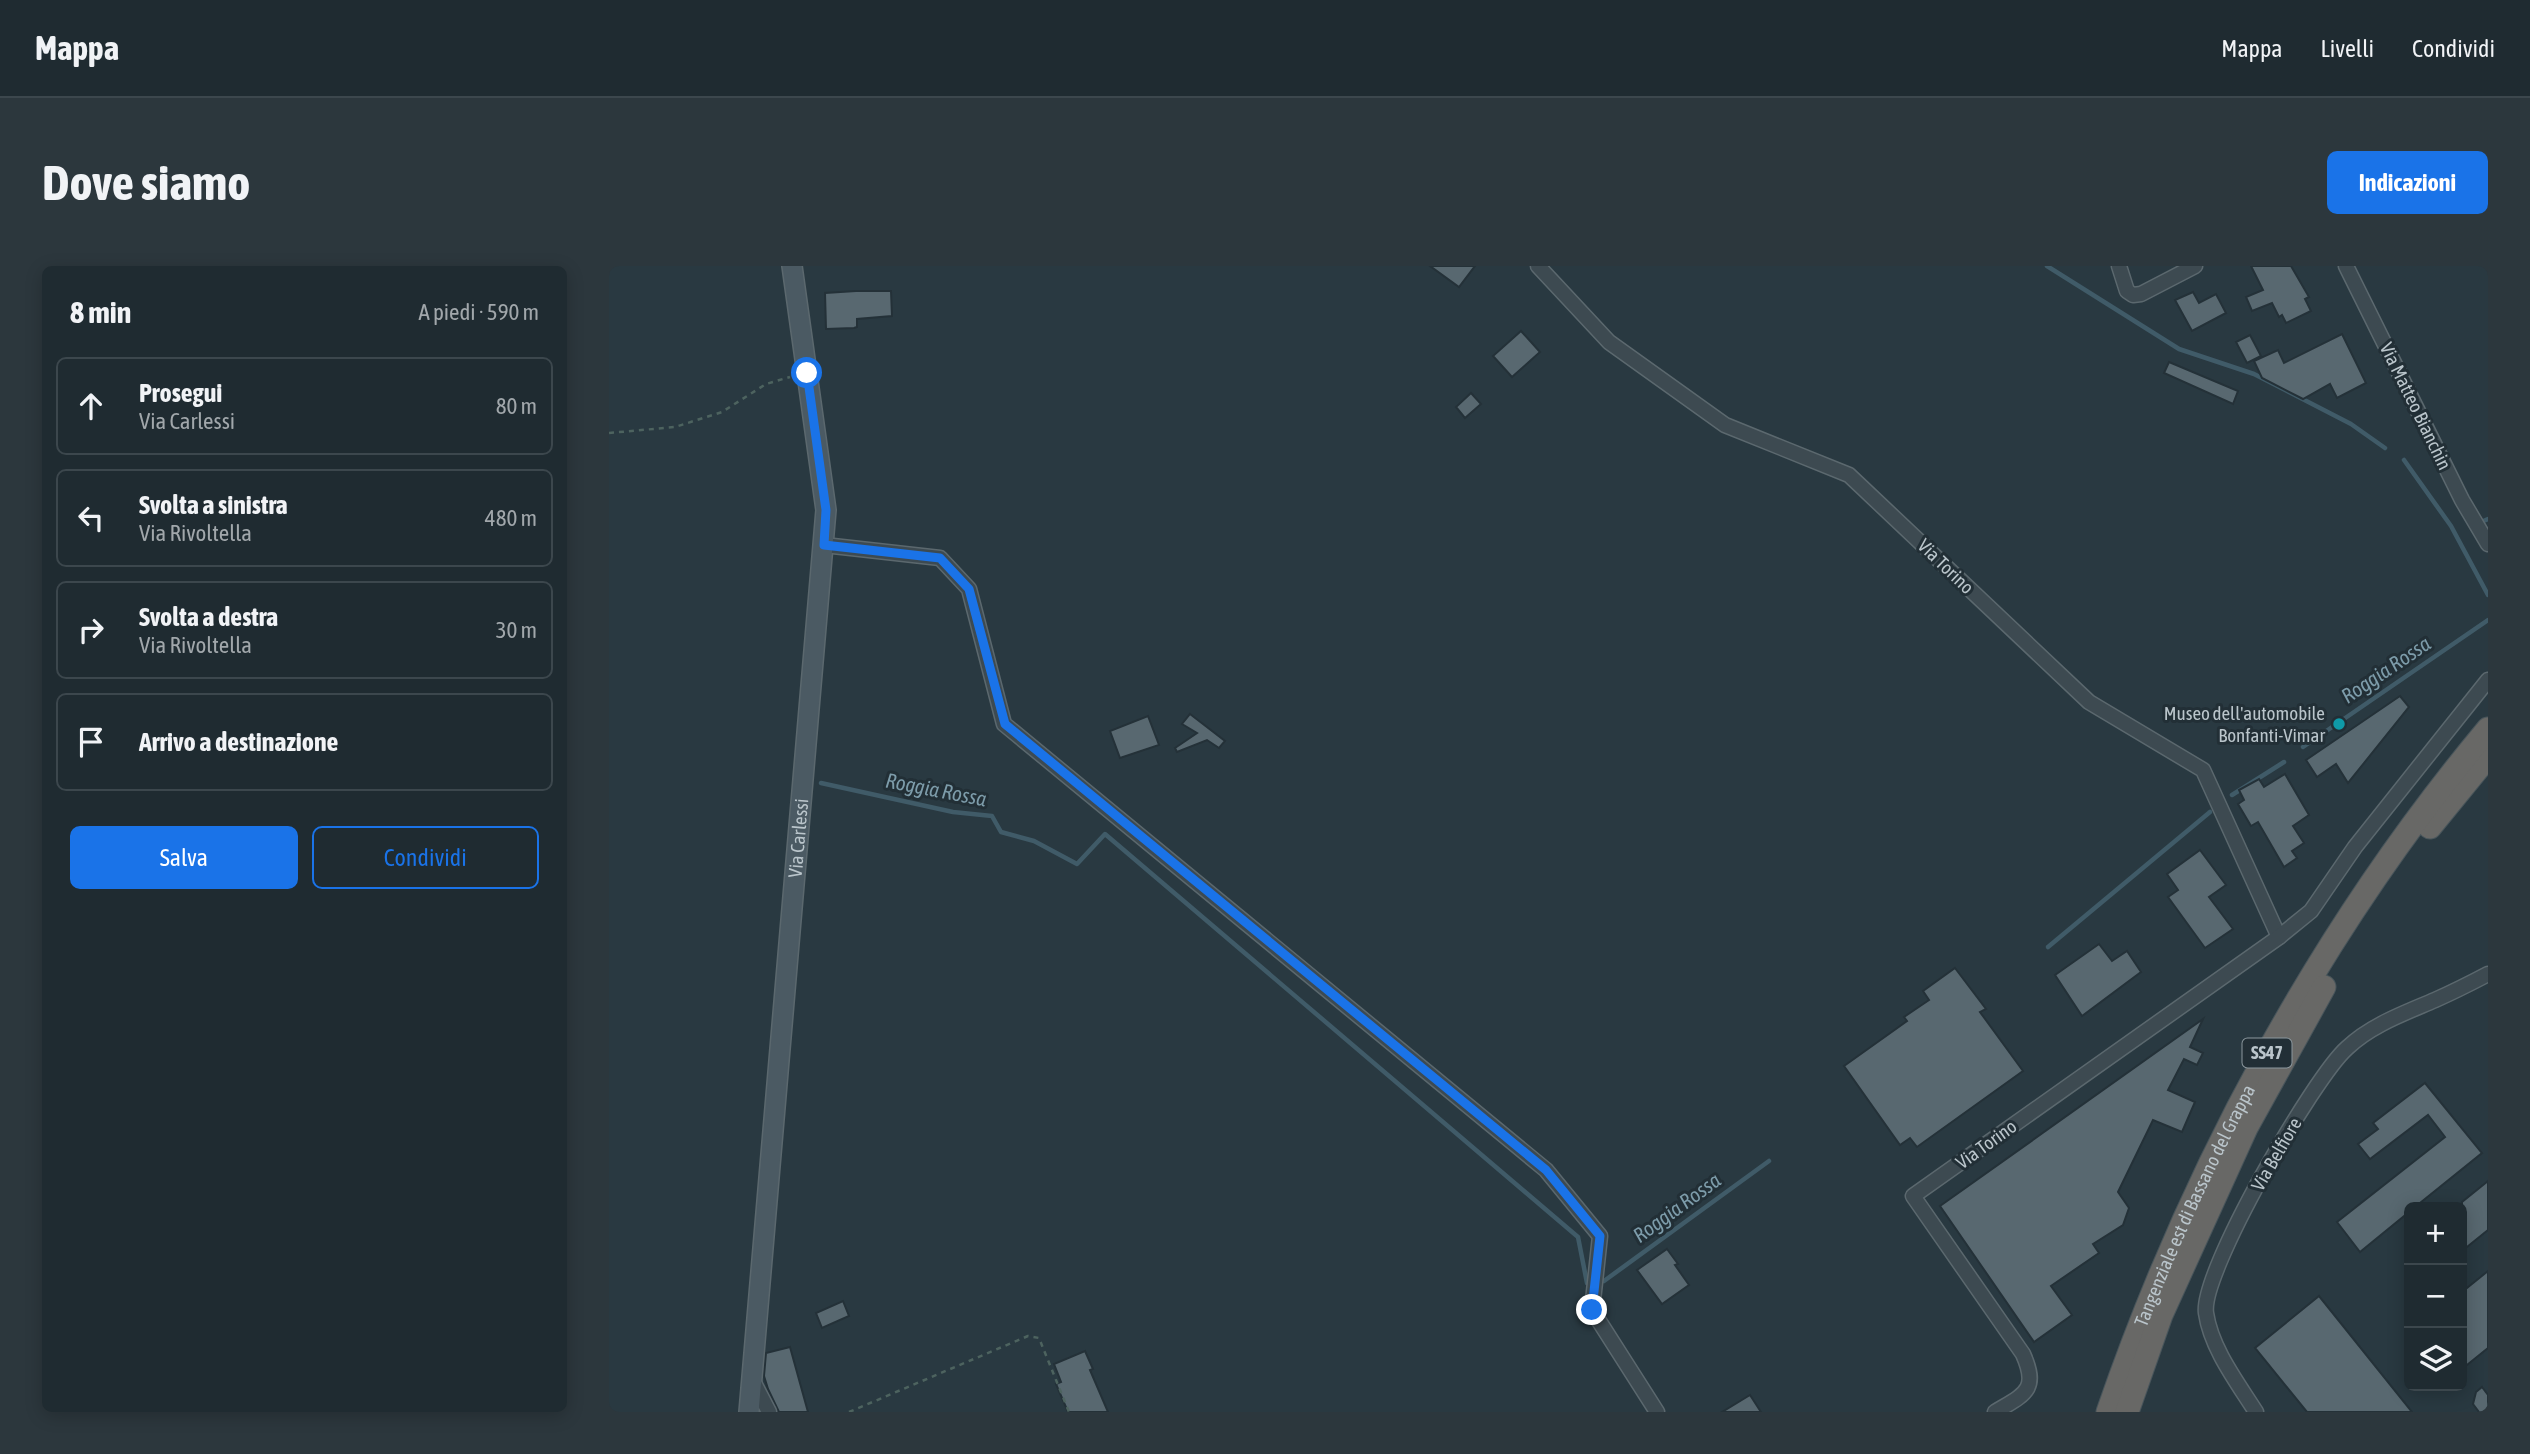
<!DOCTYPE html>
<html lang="it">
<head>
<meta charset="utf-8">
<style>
	:root { --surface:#1f2b31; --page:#2c373d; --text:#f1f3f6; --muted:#a1a7ab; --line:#3c474d; --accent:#1a73e8 }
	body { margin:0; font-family:"Asap Condensed",sans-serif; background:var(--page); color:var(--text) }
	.controls { position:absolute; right:21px; bottom:21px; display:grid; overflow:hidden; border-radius:10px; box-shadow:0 4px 18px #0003 }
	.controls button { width:63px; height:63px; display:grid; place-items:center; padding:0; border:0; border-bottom:2px solid var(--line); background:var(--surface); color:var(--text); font:35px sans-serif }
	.stop { position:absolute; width:21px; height:21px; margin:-16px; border:5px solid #1a73e8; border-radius:50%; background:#fff }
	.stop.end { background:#1a73e8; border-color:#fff; box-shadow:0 2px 7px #0008 }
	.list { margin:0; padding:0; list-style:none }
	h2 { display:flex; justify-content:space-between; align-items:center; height:91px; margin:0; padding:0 28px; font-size:30px }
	h2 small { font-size:23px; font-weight:400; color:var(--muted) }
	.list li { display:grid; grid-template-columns:46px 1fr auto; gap:21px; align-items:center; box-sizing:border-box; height:98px; margin:0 14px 14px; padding:0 14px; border:2px solid var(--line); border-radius:10px }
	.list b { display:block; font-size:26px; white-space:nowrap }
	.list p { margin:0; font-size:23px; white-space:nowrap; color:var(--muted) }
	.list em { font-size:23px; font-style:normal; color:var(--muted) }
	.actions { display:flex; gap:14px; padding:21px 28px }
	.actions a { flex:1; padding:16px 0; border:2px solid var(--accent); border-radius:10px; text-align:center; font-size:24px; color:var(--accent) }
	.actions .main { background:var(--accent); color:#fff }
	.icon { flex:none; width:38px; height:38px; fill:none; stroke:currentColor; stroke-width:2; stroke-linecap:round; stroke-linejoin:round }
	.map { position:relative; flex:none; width:1879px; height:1146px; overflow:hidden; border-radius:10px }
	header { display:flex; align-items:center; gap:42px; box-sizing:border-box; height:98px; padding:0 35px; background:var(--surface); border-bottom:2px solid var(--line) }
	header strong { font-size:33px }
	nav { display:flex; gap:38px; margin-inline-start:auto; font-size:24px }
	.intro { display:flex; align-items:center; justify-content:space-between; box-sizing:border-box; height:168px; padding:0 42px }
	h1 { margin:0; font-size:49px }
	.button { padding:18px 32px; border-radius:10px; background:var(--accent); color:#fff; font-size:24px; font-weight:700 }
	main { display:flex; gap:42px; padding:0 42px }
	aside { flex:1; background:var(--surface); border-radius:10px; box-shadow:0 4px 18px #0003 }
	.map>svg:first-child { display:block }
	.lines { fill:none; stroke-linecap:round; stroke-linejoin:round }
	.stream { stroke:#405b68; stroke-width:4.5 }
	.building { fill:#586870; stroke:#243138; stroke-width:2 }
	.minor-casing { stroke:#5b686e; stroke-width:17 }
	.secondary-casing { stroke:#5b686e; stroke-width:22 }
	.trunk-casing { stroke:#48555b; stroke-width:25 }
	.path { stroke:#4d635f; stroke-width:2.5; stroke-dasharray:5 5; stroke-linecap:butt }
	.minor { stroke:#3d4a51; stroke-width:14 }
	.secondary { stroke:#4b5a63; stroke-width:19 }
	.trunk { stroke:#686866; stroke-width:23 }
	.route { stroke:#1a73e8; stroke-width:9 }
	.culture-dot { fill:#0f9aa8; stroke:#222f36; stroke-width:2.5 }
	.labels { text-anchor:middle; stroke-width:6; stroke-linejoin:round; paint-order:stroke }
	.shield { fill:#222f36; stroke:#8c989e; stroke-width:2 }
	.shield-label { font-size:18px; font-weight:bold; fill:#bac5cb }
	.street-label { font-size:19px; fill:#bac5cb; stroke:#222f36 }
	.poi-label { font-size:19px; fill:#bac5cb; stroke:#222f36; text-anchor:end }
	.water-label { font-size:21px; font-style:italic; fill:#7d9caa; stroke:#222f36 }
</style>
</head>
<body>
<header>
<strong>Mappa</strong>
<nav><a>Mappa</a><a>Livelli</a><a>Condividi</a></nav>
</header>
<div class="intro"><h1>Dove siamo</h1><a class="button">Indicazioni</a></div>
<main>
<aside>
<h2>8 min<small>A piedi · 590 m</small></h2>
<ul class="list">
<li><svg class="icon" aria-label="ahead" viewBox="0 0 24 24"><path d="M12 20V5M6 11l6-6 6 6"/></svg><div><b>Prosegui</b><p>Via Carlessi</p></div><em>80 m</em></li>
<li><svg class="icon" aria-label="left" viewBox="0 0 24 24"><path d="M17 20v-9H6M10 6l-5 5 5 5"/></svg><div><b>Svolta a sinistra</b><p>Via Rivoltella</p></div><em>480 m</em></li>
<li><svg class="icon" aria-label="right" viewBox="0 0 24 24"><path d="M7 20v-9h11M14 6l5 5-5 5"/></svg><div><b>Svolta a destra</b><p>Via Rivoltella</p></div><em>30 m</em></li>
<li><svg class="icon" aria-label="arrive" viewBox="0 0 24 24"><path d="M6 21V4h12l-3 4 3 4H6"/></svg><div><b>Arrivo a destinazione</b></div></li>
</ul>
<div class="actions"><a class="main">Salva</a><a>Condividi</a></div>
</aside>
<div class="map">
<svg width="1879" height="1146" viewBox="0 0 1879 1146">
	<rect width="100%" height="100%" fill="#293941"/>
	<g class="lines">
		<g class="stream">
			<polyline points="1438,0 1570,83 1645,108 1742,158 1776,182"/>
			<polyline points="1795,194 1842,260 1879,329"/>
			<polyline points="1872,256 1879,253"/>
			<polyline points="1694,481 1879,354"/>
			<polyline points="212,517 344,546 383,550 392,566 425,575 468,598 496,568 969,971 978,1017"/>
			<polyline points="1623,529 1675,496"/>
			<polyline points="1439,681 1601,546"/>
			<polyline points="995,1015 1160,895"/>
		</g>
	</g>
	<g class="building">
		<polygon points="821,0 866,0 850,21"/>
		<polygon points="1642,0 1682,0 1700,31 1696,33 1702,45 1677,57 1673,49 1670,51 1663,37 1643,45 1637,31 1654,24"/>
		<polygon points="247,25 282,25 283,50 248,53 248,61 245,62 217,63 216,27"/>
		<polygon points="1584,26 1590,37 1607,28 1617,47 1583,65 1566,34"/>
		<polygon points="912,65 931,86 903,111 884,90"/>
		<polygon points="1733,68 1757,117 1728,132 1721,118 1694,133 1653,112 1645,95 1669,84 1675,97"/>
		<polygon points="1641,69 1652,90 1638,97 1627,76"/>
		<polygon points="1560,96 1629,125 1624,138 1555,107"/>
		<polygon points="862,127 872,138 856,152 847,141"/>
		<polygon points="1791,430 1800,441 1739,517 1727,498 1708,511 1697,494"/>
		<polygon points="581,448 616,475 610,482 598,474 568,486 566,482 588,467 573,458"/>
		<polygon points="539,450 550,479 511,492 501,465"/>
		<polygon points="1676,508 1700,549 1684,560 1695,577 1683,585 1688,592 1675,601 1649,556 1642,560 1629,538 1635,534 1630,524 1650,513 1655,521"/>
		<polygon points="1591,584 1617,619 1600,631 1624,663 1596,682 1559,631 1569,624 1558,608"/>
		<polygon points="1490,678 1503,695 1518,685 1532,706 1473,750 1446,709"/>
		<polygon points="1346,702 1377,743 1371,746 1414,805 1308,881 1301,872 1291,879 1235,800 1298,755 1295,751 1320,734 1314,725"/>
		<polygon points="1594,753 1581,781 1594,787 1588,799 1575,793 1559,824 1586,836 1573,866 1544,854 1509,926 1520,942 1514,959 1484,978 1490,987 1442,1020 1463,1049 1425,1076 1331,940"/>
		<polygon points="1816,817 1873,887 1806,941 1800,941 1800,946 1751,986 1728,956 1836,871 1819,849 1761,893 1749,878 1769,863 1764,857"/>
		<polygon points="1879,915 1879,964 1853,985 1853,936"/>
		<polygon points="1058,983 1069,998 1066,999 1080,1019 1053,1038 1028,1004"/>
		<polygon points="1879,1005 1879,1082 1853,1103 1853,1026"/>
		<polygon points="1710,1030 1803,1146 1698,1146 1646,1082"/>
		<polygon points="234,1035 240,1050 213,1062 207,1047"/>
		<polygon points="181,1081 199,1146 170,1146 159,1123 155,1110 157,1087"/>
		<polygon points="476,1085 484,1103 481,1104 499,1146 459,1146 447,1118 452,1116 445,1098"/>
		<polygon points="1873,1121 1879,1129 1879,1146 1870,1146 1864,1138 1867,1126"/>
		<polygon points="1141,1129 1152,1146 1113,1146"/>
	</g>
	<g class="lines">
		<defs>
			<g id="minor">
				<polyline points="929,0 1000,76 1116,159 1240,209 1480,436 1594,504 1670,671"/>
				<polyline points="1510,0 1518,25 1524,29 1532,28 1586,0"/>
				<polyline points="1737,0 1853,234 1879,278"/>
				<polyline points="215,279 331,292 360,323 395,458 937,904 991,970 983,1044 1048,1146"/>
				<polyline points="144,1115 160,1146"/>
				<path d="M1386,1146C1416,1128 1430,1124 1414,1088L1304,930L1670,671L1702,645L1746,581L1879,414"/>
				<path d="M1647,1146C1628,1116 1602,1082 1597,1047C1591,1007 1705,811 1738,782C1762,759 1796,747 1826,734C1844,726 1862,717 1879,708"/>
			</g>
			<g id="secondary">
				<path id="s1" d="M140,1146L217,244L183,0"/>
			</g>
			<g id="trunk">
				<polyline points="1821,561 1879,490"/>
				<path id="s2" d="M1499,1146C1584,900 1712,663 1879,463"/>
				<polyline points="1518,1146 1552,1049 1637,862 1715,721"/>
			</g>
		</defs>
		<use href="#minor" class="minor-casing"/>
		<use href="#secondary" class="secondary-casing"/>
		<use href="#trunk" class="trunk-casing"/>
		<g class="path">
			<polyline points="0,167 66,161 113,146 157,118 181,111"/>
			<polyline points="240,1146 419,1070 430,1072 460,1146"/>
		</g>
		<use href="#minor" class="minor"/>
		<use href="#secondary" class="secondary"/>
		<use href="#trunk" class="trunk"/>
	</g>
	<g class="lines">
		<polyline class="route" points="198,107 217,244 215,279 331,292 360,323 396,458 937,904 991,970 983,1044"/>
	</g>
	<circle class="culture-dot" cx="1730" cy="458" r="7"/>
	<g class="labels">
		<rect class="shield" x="1633.5" y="772.5" width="49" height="29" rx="5"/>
		<g class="shield-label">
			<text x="1658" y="793">SS47</text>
		</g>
		<g class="street-label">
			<text transform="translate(1807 140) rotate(64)" y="7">Via Matteo Bianchin</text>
			<text transform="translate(1337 300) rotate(44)" y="7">Via Torino</text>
			<text dy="7" stroke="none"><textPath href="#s1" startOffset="576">Via Carlessi</textPath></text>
			<text transform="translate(1377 878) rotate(-36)" y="7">Via Torino</text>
			<text transform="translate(1667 888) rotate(-60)" y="7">Via Belfiore</text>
			<text dy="7" stroke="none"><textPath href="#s2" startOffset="224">Tangenziale est di Bassano del Grappa</textPath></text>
		</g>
		<g class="poi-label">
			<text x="1716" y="454">Museo dell'automobile<tspan x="1716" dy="22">Bonfanti-Vimar</tspan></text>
		</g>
		<g class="water-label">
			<text transform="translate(1777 404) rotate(-34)" y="7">Roggia Rossa</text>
			<text transform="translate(327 524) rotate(11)" y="7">Roggia Rossa</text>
			<text transform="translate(1068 942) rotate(-36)" y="7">Roggia Rossa</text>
		</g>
	</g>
</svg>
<div class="controls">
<button>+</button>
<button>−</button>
<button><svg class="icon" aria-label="layers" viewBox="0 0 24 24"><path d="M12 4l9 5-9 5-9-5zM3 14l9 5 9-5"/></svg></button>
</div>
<div class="stop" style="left:198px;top:107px"></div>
<div class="stop end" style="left:983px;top:1044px"></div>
</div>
</main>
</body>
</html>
